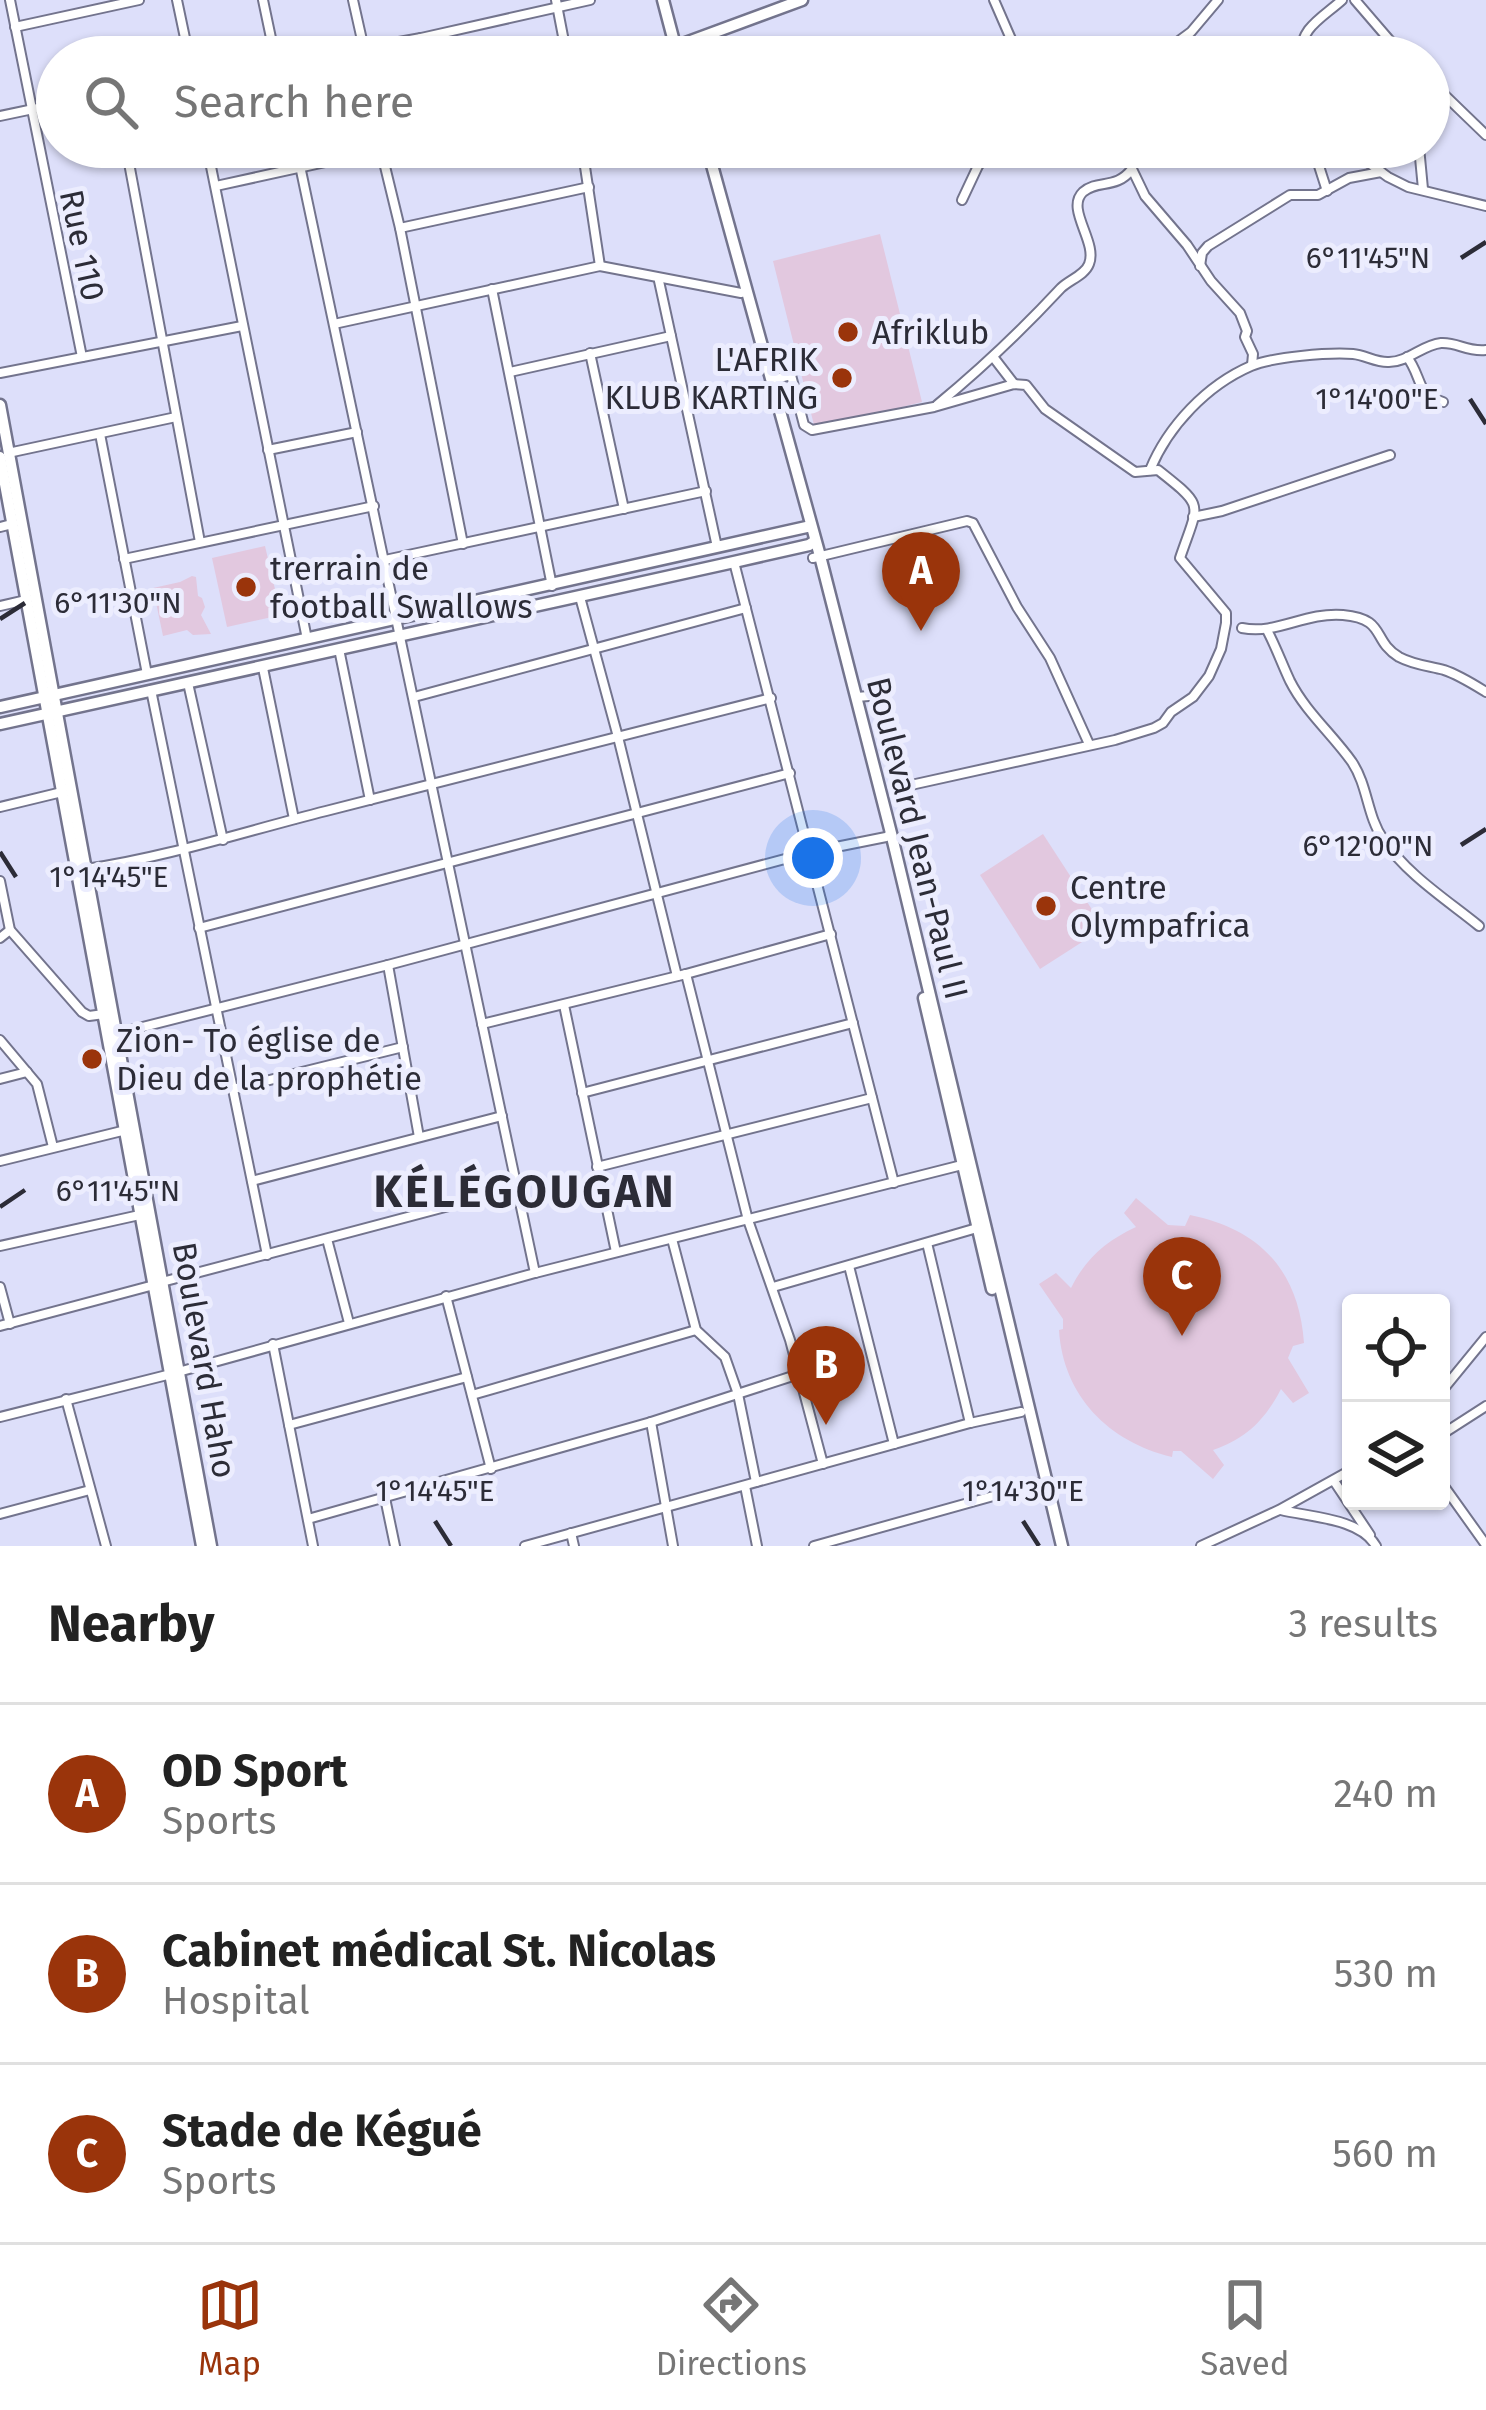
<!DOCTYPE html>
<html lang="en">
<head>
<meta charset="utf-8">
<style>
	:root { --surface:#fff; --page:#f6f6f6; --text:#222; --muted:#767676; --line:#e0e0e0; --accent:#9a340b }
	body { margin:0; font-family:"Fira Sans",sans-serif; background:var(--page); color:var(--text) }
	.controls { position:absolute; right:36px; bottom:36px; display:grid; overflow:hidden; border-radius:12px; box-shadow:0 3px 9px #0004 }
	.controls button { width:108px; height:108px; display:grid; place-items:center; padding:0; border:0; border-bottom:3px solid var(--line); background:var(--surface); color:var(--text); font:60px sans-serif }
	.you { position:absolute; left:813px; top:858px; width:42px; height:42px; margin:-30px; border:9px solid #fff; border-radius:50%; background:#1a73e8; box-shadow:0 0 0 18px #1a73e833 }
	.badge { display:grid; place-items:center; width:78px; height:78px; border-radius:50%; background:var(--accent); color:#fff; font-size:39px; font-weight:700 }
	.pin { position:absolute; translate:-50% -99px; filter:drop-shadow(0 3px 6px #0008) }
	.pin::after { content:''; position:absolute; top:63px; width:42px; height:36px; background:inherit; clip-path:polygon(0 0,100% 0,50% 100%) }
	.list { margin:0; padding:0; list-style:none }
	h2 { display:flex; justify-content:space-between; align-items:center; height:156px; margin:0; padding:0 48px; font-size:51px }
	h2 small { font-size:39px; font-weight:400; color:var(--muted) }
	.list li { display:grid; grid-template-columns:78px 1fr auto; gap:36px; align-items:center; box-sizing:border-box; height:180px; padding:0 48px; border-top:3px solid var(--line) }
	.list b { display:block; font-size:45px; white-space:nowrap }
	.list p { margin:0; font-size:39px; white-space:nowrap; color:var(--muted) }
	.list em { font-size:39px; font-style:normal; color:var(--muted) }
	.icon { flex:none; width:66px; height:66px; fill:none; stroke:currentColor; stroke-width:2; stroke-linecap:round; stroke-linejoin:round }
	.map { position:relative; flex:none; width:1486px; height:1546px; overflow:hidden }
	.search { position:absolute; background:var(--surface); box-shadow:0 3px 9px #0004; left:36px; right:36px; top:36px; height:132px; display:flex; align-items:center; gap:30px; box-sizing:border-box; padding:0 42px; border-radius:66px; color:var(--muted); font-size:45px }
	.sheet { height:696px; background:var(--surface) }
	nav { display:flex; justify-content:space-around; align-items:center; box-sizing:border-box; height:168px; border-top:3px solid var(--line); background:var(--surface); font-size:33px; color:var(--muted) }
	nav a { display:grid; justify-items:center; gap:6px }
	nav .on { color:var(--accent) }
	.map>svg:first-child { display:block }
	.green { fill:#e2c8df }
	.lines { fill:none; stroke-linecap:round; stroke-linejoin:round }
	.street-casing { stroke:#73748d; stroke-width:12 }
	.secondary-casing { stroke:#73748d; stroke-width:15 }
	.street { stroke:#fff; stroke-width:8 }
	.secondary { stroke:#fff; stroke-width:10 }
	.ticks { fill:none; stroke:#2c2c37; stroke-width:4.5 }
	.poi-dot { fill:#9a340b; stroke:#ecedfe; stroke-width:4.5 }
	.labels { text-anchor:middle; stroke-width:10; stroke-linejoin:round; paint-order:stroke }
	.street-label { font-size:33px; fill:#2c2c37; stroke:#ecedfe }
	.poi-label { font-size:33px; fill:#2c2c37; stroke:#ecedfe; text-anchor:start }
	.district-label { font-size:45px; font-weight:bold; letter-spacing:3px; fill:#2c2c37; stroke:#ecedfe }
	.ticks-label { font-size:30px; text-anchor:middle; fill:#2c2c37; stroke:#ecedfe; stroke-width:10; stroke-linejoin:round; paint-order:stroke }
</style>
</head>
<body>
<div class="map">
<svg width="1486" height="1546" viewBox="0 0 1486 1546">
	<rect width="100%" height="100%" fill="#dddffa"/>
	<g class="green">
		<polygon points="880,234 922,402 815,429 773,261"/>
		<polygon points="265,546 281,615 227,627 212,558"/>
		<polygon points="192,576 196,577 198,596 202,598 205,607 201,615 211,634 193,635 187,630 163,636 153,588 180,582"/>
		<polygon points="1043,834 1104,928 1040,969 980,875"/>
		<path d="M1136,1198L1168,1225L1185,1226L1190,1215C1260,1229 1299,1271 1304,1343L1293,1346L1288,1358L1309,1393L1293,1403L1281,1389C1265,1420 1246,1439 1213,1450L1224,1465L1213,1479L1181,1451H1173L1172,1457C1109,1442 1063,1396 1059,1330L1063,1329V1319L1039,1284L1056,1273L1071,1288C1086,1258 1106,1241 1136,1227L1124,1213Z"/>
	</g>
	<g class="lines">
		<defs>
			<g id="street">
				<polyline points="10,0 82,357"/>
				<polyline points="177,0 189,57"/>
				<polyline points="263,0 275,57"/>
				<polyline points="353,0 364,49"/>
				<polyline points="556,0 567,57"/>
				<polyline points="994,0 1011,39 1023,57"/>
				<polyline points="1355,0 1404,57"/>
				<polyline points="15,27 139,0"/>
				<polyline points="421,38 424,57"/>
				<polyline points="1179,44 1200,49 1214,57"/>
				<polyline points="316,57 421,38 590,0"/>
				<polyline points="1157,57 1191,32 1218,0"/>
				<path d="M1301,57C1299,28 1322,18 1342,0"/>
				<polyline points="1429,80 1486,135"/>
				<polyline points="0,116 57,104"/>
				<polyline points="126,147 200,542"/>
				<polyline points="207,147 307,639"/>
				<polyline points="296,147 535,1273"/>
				<polyline points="582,147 600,266"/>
				<polyline points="1321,147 1319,166 1327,191"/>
				<polyline points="1347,147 1388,177 1408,187 1486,206"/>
				<polyline points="1419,147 1423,189"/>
				<polyline points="381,150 400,228 463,544"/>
				<polyline points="1132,169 1145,196 1187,245 1211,281 1240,313 1247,331 1245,337 1253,354 1252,365"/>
				<polyline points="216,186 394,147"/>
				<polyline points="962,200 978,166 994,147"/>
				<polyline points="400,228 589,187"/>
				<polyline points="1200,266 1202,253 1208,246 1290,195 1318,195 1349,178 1381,172"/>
				<polyline points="659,281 717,547"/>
				<polyline points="492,289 552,586"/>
				<polyline points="334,324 600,266 741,293"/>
				<polyline points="590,353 624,509"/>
				<path d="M1407,357C1417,369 1418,384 1427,396L1443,402"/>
				<polyline points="994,358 1014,384"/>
				<polyline points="510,372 671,336"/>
				<polyline points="0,373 242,326"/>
				<path d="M771,380L791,375L804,425L812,430L934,407L1014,384L1026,385L1045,409L1135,472L1158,470C1206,508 1199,502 1180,558L1226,613V623L1221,649L1209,676L1193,697L1171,712L1163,723L1154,728L1115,740L911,785L901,783L896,771L880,695L857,697"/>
				<path d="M937,405C982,368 1021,331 1061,288C1069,280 1085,275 1089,264C1098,242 1065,209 1083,192C1098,179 1116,190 1132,169L1124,147"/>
				<polyline points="100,434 147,674"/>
				<polyline points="268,450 357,432"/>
				<polyline points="8,453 176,417"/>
				<path d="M1150,470C1168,426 1207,385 1251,366C1272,357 1330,352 1353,354C1365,355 1377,363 1389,362C1408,362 1422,345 1441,343C1458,342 1466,352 1486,350"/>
				<polyline points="1193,517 1222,511 1390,455"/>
				<polyline points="0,527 12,524"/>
				<polyline points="813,558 967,521 973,523 1017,607 1050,658 1089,744"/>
				<polyline points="124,559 374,506"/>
				<polyline points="385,560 706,491"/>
				<polyline points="734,562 894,1183"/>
				<polyline points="580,597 618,737 677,976"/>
				<polyline points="0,606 26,600"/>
				<path d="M1242,628C1277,635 1304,612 1343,615C1387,619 1371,640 1399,657C1414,665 1429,666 1444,670C1459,675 1473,684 1486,692"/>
				<path d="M1267,630C1276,647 1282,664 1290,681C1305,711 1333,735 1352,762C1368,786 1367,816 1383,839C1406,874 1447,900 1479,926"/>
				<polyline points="339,649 370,800"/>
				<polyline points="263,668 294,819"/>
				<polyline points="188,683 223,840"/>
				<polyline points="151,690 267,1255"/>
				<polyline points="414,697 746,608"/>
				<polyline points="0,807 62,792"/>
				<path d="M86,869C168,857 246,831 326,811C474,773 622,736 771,698"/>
				<polyline points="0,881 10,930 82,1012 89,1016 104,1014"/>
				<polyline points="199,928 790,773"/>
				<polyline points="0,938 10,930"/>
				<polyline points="388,965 419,1137"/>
				<polyline points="686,974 748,1220 790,1340 823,1464"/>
				<polyline points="564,1005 616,1252"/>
				<polyline points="482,1024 686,974 831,934"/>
				<polyline points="115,1034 388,965 811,852 886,837 891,834"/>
				<polyline points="0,1040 37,1084 53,1147"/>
				<polyline points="0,1079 27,1072"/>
				<polyline points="233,1089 403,1047"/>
				<polyline points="582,1093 853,1023"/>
				<polyline points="0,1161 126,1130"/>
				<polyline points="597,1167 872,1098"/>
				<polyline points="252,1181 502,1116"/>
				<polyline points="327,1239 349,1323"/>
				<polyline points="672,1239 696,1330 725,1357 738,1394 756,1482"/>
				<polyline points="927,1243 970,1423"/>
				<polyline points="0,1246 144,1214"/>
				<polyline points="849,1266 894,1444"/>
				<polyline points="162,1282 517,1188"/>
				<polyline points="0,1287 10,1324"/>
				<polyline points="773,1287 977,1228"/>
				<polyline points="446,1296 491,1469"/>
				<polyline points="0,1326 154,1285"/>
				<polyline points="273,1344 313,1546"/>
				<polyline points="1441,1392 1486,1337"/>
				<polyline points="472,1395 696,1330"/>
				<polyline points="66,1399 106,1546"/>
				<polyline points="0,1417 171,1374 535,1273 962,1165"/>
				<polyline points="651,1422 673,1546"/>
				<polyline points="289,1425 467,1377"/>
				<polyline points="1441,1435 1486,1406"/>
				<polyline points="1334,1481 1370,1535"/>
				<polyline points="1441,1482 1486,1545"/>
				<polyline points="745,1486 757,1546"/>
				<polyline points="385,1498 395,1546"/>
				<path d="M1281,1510C1309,1517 1360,1518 1376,1546"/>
				<polyline points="0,1514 90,1490"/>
				<polyline points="308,1519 651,1422 799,1374"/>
				<polyline points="571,1533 574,1546"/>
				<polyline points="525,1546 970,1423 1021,1412"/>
				<polyline points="814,1546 1040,1483"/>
				<polyline points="1201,1546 1279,1510 1351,1470"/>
			</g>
			<g id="secondary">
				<polyline points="663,0 678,57"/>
				<polyline points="675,49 680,45 802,0"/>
				<polyline points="707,147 820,556 892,837 1062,1546"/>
				<polyline points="0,405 211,1546"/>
				<polyline points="0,457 202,1546"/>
				<polyline points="0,707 811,526"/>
				<polyline points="0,724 734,562 809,545 815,541"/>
				<polyline points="924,998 992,1289"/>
			</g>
		</defs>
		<use href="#street" class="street-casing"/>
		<use href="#secondary" class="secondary-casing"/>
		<use href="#street" class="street"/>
		<use href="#secondary" class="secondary"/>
	</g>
	<path class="ticks" d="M1461,258L1486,242M1470,399L1486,424M0,619L25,603M1461,845L1486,829M0,852L16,877M0,1207L25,1190M435,1521L451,1546M1023,1521L1039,1546"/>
	<g class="poi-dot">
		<circle cx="848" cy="332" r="12"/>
		<circle cx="842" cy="378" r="12"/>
		<circle cx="246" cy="587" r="12"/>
		<circle cx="1046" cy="906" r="12"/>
		<circle cx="92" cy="1059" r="12"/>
	</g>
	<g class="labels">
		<g class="street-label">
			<text transform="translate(83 245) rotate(78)" y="12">Rue 110</text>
			<text transform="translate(918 838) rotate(76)" y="12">Boulevard Jean-Paul II</text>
			<text transform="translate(205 1360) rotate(80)" y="12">Boulevard Haho</text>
		</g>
		<g class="poi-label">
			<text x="872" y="344">Afriklub</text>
			<text x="818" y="371" text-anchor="end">L'AFRIK<tspan x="818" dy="38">KLUB KARTING</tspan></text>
			<text x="270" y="580">trerrain de<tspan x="270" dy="38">football Swallows</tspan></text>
			<text x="1070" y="899">Centre<tspan x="1070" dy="38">Olympafrica</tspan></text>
			<text x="116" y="1052">Zion- To église de<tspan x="116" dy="38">Dieu de la prophétie</tspan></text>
		</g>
		<g class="district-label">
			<text x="525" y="1207">KÉLÉGOUGAN</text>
		</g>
	</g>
	<g class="ticks-label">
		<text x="1368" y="268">6°11'45"N</text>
		<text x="1377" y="409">1°14'00"E</text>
		<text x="118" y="613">6°11'30"N</text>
		<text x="1368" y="856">6°12'00"N</text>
		<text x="109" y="887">1°14'45"E</text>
		<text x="118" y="1201">6°11'45"N</text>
		<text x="435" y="1501">1°14'45"E</text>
		<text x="1023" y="1501">1°14'30"E</text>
	</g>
</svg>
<div class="controls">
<button><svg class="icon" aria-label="locate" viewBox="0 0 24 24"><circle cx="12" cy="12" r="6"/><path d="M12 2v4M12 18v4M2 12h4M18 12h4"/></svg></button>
<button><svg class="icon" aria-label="layers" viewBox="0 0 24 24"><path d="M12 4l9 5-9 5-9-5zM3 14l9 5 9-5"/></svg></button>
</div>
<div class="you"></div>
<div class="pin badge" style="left:921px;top:631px">A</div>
<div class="pin badge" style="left:826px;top:1425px">B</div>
<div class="pin badge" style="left:1182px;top:1336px">C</div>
<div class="search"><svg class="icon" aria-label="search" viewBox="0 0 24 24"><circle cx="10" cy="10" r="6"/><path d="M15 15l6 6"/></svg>Search here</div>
</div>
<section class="sheet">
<h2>Nearby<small>3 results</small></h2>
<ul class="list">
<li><span class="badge">A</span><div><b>OD Sport</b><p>Sports</p></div><em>240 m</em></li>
<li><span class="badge">B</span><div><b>Cabinet médical St. Nicolas</b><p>Hospital</p></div><em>530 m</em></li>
<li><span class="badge">C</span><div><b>Stade de Kégué</b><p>Sports</p></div><em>560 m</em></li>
</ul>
</section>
<nav>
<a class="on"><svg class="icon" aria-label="map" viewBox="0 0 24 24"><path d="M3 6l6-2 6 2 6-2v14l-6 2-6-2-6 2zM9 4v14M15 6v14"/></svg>Map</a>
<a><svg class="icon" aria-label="directions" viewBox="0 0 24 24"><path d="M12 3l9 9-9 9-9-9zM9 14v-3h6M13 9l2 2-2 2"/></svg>Directions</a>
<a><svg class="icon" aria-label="saved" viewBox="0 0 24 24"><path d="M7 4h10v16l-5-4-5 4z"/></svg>Saved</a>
</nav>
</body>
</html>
